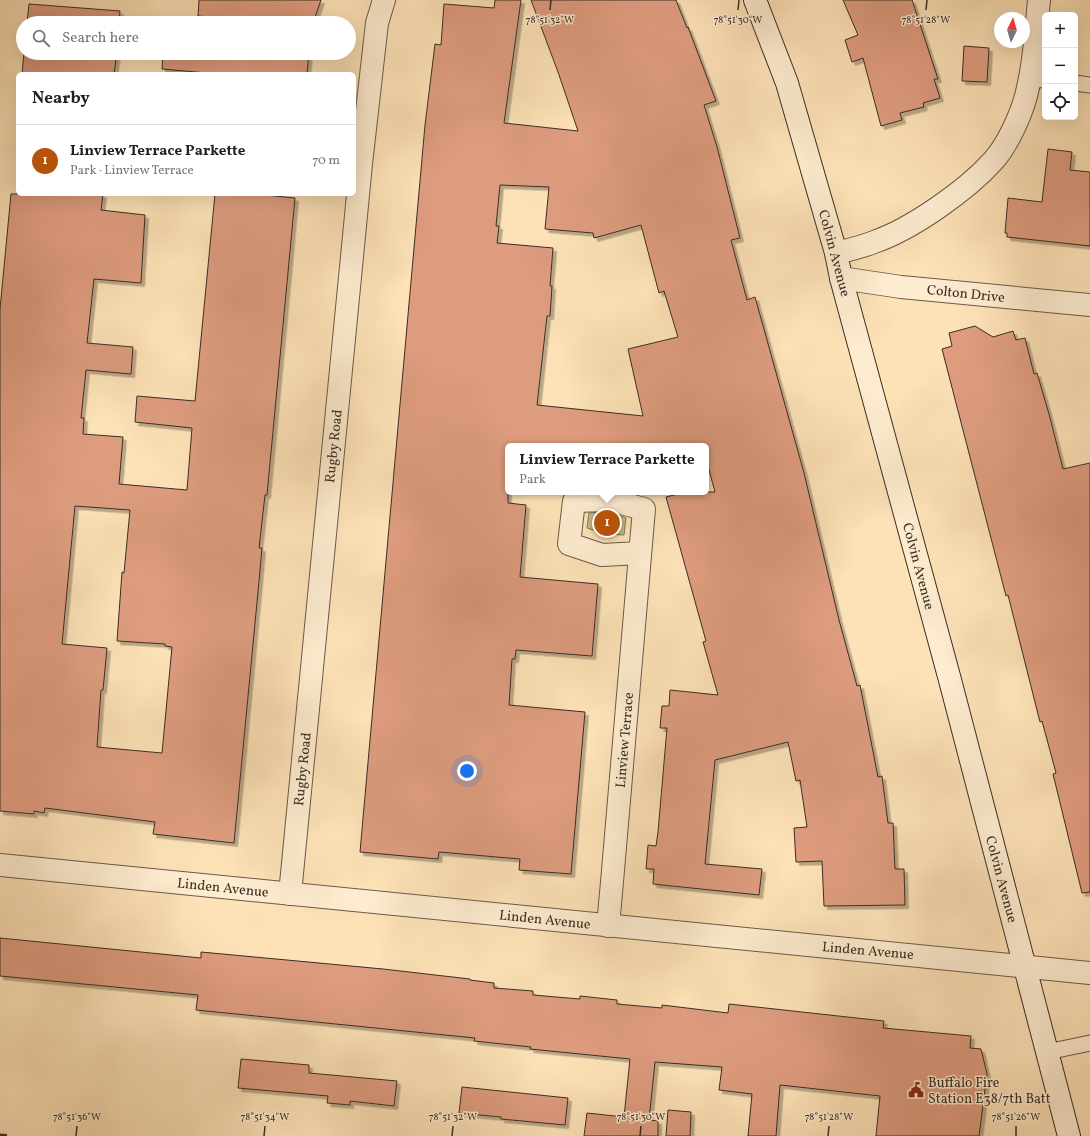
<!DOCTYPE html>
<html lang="en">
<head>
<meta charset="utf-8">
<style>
	:root { --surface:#fff; --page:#f2f2f2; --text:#202124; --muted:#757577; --line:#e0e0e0; --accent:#b45309 }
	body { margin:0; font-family:Vollkorn,serif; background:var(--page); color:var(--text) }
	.controls { position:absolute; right:12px; top:12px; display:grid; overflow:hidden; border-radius:6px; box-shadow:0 4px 16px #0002 }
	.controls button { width:36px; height:36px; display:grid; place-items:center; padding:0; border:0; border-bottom:1px solid var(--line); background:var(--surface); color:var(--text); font:20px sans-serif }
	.compass { position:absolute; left:994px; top:12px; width:36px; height:36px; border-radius:50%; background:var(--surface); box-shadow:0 4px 16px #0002; rotate:5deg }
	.you { position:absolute; left:467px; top:771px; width:14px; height:14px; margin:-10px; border:3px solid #fff; border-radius:50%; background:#1a73e8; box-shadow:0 0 0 6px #1a73e833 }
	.badge { display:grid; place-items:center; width:26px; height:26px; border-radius:50%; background:var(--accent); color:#fff; font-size:13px; font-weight:700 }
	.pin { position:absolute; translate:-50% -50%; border:2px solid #fff; box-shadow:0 1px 4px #0006 }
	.popup { position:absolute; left:505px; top:443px; width:204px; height:52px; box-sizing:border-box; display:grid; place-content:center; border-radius:6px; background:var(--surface); filter:drop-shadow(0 1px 3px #0005); font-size:13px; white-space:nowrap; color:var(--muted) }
	.popup b { font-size:15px; color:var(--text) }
	.popup::after { content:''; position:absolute; left:50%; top:100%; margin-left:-8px; border:8px solid transparent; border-top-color:var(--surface) }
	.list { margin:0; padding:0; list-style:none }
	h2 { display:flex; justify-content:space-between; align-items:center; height:52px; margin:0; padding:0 16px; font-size:17px }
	h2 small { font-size:13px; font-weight:400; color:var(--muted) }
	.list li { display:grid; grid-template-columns:26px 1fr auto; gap:12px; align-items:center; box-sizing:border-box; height:72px; padding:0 16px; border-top:1px solid var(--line) }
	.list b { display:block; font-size:15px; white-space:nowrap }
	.list p { margin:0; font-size:13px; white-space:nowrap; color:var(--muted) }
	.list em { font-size:13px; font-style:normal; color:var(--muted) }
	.icon { flex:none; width:22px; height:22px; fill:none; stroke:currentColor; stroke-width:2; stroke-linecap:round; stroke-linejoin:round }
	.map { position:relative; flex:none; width:1090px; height:1136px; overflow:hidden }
	.search { position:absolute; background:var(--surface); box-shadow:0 4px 16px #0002; left:16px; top:16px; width:340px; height:44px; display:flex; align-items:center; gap:10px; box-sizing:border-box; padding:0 14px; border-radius:22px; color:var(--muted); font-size:15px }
	.panel { position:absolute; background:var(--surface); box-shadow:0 4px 16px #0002; left:16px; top:72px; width:340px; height:124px; border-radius:6px }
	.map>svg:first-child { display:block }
	.green { fill:#c7c189; stroke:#807756 }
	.building { fill:#de9c7f; stroke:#392d24; fill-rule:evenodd; filter:url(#shadow) }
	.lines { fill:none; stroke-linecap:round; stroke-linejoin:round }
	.lane-casing { stroke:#6a5a49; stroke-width:17 }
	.street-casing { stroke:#6a5a49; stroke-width:24 }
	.secondary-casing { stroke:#392d24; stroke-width:24 }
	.lane { stroke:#feecd0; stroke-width:15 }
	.street { stroke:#feecd0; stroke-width:22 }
	.secondary { stroke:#feecd0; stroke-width:22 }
	.rail { stroke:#392d24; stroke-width:3; stroke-dasharray:7 7; stroke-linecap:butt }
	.ticks { fill:none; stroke:#392d24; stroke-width:1.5 }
	.labels { text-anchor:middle; stroke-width:3; stroke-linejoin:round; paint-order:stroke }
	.street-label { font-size:14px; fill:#392d24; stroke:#feecd0 }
	.poi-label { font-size:14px; fill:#392d24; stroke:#feecd0; text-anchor:start }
	.ticks-label { font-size:10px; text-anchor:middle; fill:#392d24; stroke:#feecd0; stroke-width:3; stroke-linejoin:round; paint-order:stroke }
</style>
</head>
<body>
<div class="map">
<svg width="1090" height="1136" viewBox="0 0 1090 1136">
	<defs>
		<filter id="shadow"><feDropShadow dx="3.5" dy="3.5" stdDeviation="0" flood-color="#0004"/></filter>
	</defs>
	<rect width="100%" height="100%" fill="#fde2b7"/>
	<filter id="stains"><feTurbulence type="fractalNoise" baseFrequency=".005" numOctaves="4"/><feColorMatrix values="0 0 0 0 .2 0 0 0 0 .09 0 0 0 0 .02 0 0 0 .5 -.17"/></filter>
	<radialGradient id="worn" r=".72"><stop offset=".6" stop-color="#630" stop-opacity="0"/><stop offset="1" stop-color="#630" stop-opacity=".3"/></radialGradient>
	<polygon class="green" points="610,512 626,518 624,535 604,534 587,528 589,513"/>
	<g class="building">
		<polygon points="199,0 321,0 313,23 277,23 198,16"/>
		<path d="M495,0H521L504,123L578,131L558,72L531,0H676L687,28L688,27L716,101L704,105L717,147L740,238L731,240L747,300L755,297L804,473L839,620L857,686L860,685L878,777L882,776L888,823H893L895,869H904L905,905L824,906L822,861L796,862L794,828L807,827L800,780L796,781L788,742L715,760L705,864L762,869L759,895L653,884L654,869H646L648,845L656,846L658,832L667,728H660L662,706H669L670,690L718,695L703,642L706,641L666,497L686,492H715L706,459V446H508V503L526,505L520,577L598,584L592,656L516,650L515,659H512L509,705L585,712L571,874L519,870L520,859L439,852L438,859L360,852L425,125L435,44L441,45L444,4L494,8ZM500,185L549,187L545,229L593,233L594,238L641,225L659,293L664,291L678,337L628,349L643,416L537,405L547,316H550L552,286H550L553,248L497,243L499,226H496Z"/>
		<polygon points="843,0 912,0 938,79 934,79 940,98 923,103 924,107 900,113 902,120 881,126 863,58 852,62 845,40 858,35"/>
		<polygon points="29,4 120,11 119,23 27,23"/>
		<polygon points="964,46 989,48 987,82 962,81"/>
		<polygon points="24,53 117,53 114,74 22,74"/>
		<polygon points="163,53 309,53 307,74 218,74 162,69"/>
		<polygon points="1048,149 1072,152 1070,170 1090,172 1090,246 1007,237 1007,233 1005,233 1008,198 1042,202"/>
		<path d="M11,194H103L101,210L145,215L141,283L94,279L87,343L133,347L131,374L86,370L81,418H84L83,434L123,437L119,484L187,490L192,428L135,422L137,396L195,401L215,194H255L295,198L267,495H265L259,548H262L258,592L234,843L153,834L155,822L45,808L44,813L34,811V814L0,811V309ZM75,506L130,510L124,573L122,572L117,641L165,644V646L172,647L162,753L97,747L101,690H103L107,648L62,644Z"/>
		<polygon points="975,326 993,337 1013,331 1016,340 1025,338 1034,374 1037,373 1049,414 1063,469 1090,463 1090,892 1082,893 1053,774 1056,773 1042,721 1040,722 1008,595 1006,596 942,349 952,346 949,333"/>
		<polygon points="0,938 201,958 201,952 383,969 470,979 470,980 494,983 494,988 533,991 533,995 580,999 580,996 617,1000 617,1004 662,1008 662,1005 728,1013 729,1004 884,1021 883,1028 971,1036 970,1048 981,1049 987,1074 979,1136 876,1136 880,1096 780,1085 776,1136 748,1136 752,1094 719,1090 722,1067 655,1062 649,1120 658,1121 658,1136 584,1136 587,1113 624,1117 630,1059 530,1049 531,1047 474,1041 475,1038 196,1010 198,995 0,976"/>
		<polygon points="241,1059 309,1065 309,1073 397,1081 394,1106 350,1101 350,1105 327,1103 328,1096 238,1088"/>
		<polygon points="462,1087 568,1098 565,1125 501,1119 501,1117 459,1113"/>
		<polygon points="668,1110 691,1112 690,1136 666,1136"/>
	</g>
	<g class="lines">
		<defs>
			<g id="lane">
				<polyline points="1029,79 1045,80"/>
				<polyline points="1075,83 1090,85"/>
				<polyline points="1047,1052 1090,1043"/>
			</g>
			<g id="street">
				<path d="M836,253C849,250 862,247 874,242C912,229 967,190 993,161C1007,146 1021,115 1026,96C1034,65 1036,32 1039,0"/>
				<polyline points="841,278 901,287 1090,305"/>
				<polyline points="0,865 1090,973"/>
				<polyline points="290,894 361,164 377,23 384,0"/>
				<polyline points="608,926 612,882 644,509 610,500 574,501 569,544 602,555 640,553"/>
			</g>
			<polyline id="secondary" points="755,0 787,83 836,253 841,278 950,680 1069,1136"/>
		</defs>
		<use href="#lane" class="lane-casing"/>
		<use href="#street" class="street-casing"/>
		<use href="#secondary" class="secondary-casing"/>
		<use href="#lane" class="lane"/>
		<use href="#street" class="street"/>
		<use href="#secondary" class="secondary"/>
		<polyline class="rail" points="0,1135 13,1136"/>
	</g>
	<path class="ticks" d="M550,10L551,0M738,10L739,0M926,10L927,0M76,1136L77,1126M264,1136L265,1126M452,1136L453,1126M640,1136L641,1126M828,1136L829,1126M1016,1136V1126"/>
	<defs>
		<symbol id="civic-bare" viewBox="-9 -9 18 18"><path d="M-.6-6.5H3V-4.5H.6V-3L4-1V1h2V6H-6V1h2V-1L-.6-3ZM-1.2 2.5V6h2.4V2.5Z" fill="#8f2418" stroke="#feecd0" stroke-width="2.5" paint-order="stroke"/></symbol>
	</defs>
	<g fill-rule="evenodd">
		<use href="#civic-bare" x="905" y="1079" width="22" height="22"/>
	</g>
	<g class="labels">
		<g class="street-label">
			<text transform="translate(835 253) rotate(75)" y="5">Colvin Avenue</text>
			<text transform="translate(966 293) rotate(6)" y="5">Colton Drive</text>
			<text transform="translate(333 446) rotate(-84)" y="5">Rugby Road</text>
			<text transform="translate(919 566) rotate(75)" y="5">Colvin Avenue</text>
			<text transform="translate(624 740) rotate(-85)" y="5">Linview Terrace</text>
			<text transform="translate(302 769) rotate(-84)" y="5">Rugby Road</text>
			<text transform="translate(1002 879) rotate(75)" y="5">Colvin Avenue</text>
			<text transform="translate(223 887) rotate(6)" y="5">Linden Avenue</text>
			<text transform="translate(545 919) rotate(6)" y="5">Linden Avenue</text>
			<text transform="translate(868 950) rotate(5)" y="5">Linden Avenue</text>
		</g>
		<g class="poi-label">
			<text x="928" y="1087">Buffalo Fire<tspan x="928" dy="16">Station E38/7th Batt</tspan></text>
		</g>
	</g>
	<g class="ticks-label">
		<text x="550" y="23">78°51'32"W</text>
		<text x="738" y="23">78°51'30"W</text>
		<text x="926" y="23">78°51'28"W</text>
		<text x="77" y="1120">78°51'36"W</text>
		<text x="265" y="1120">78°51'34"W</text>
		<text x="453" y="1120">78°51'32"W</text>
		<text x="641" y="1120">78°51'30"W</text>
		<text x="829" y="1120">78°51'28"W</text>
		<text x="1016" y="1120">78°51'26"W</text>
	</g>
	<rect width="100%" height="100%" filter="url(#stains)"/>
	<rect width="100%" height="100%" fill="url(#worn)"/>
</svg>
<div class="controls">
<button>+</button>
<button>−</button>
<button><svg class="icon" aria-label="locate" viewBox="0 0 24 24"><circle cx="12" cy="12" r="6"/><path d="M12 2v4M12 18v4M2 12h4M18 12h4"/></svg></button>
</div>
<svg class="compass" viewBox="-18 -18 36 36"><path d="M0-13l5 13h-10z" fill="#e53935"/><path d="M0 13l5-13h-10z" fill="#757577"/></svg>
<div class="you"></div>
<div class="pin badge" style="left:607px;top:523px">1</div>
<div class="popup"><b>Linview Terrace Parkette</b>Park</div>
<div class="search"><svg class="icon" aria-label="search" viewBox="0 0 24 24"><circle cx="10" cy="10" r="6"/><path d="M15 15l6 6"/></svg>Search here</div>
<section class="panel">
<h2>Nearby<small></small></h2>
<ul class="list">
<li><span class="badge">1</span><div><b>Linview Terrace Parkette</b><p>Park · Linview Terrace</p></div><em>70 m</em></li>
</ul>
</section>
</div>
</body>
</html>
